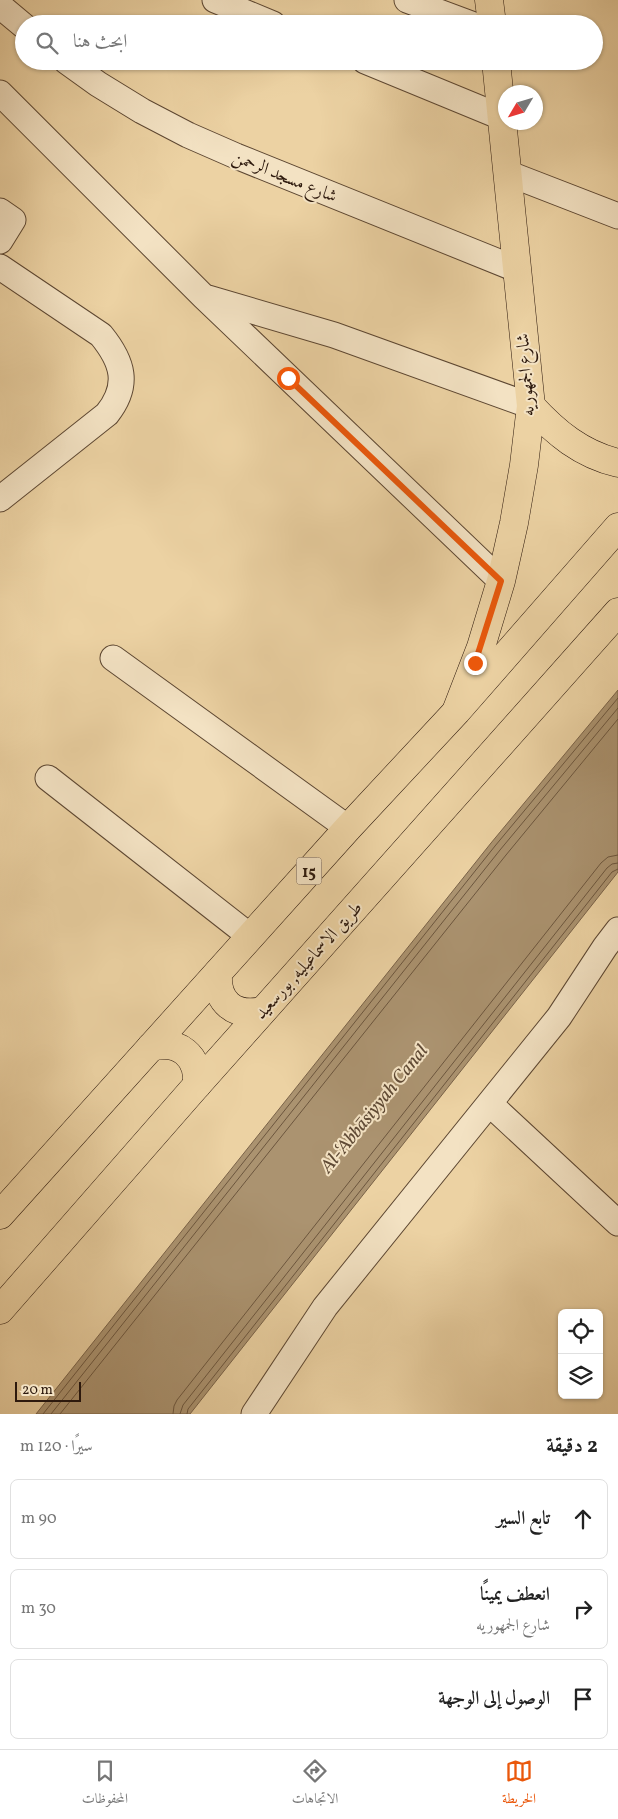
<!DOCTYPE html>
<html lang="ar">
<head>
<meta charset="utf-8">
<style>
	:root { --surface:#fff; --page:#f6f6f6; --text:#222; --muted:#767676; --line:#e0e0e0; --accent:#ea580c }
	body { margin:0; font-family:Vollkorn,Amiri,serif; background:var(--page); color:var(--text); direction:rtl }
	.controls { position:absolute; right:15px; bottom:15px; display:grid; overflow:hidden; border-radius:8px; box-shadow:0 1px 4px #0004 }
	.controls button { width:45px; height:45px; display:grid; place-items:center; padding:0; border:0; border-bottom:1px solid var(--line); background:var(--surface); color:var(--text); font:25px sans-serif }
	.compass { position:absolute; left:498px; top:85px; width:45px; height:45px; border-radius:50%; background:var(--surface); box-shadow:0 1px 4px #0004; rotate:232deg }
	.scale { position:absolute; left:15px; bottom:12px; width:66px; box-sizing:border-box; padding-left:5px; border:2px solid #2d190d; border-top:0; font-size:14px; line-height:18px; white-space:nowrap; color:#2d190d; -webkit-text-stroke:4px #f3e2c3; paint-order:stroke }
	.stop { position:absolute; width:15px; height:15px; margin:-11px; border:4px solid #ea580c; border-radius:50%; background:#fff }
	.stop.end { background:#ea580c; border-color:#fff; box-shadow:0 1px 5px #0008 }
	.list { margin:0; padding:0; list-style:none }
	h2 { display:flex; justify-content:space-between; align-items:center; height:65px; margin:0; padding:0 20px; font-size:21px }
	h2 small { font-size:16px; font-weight:400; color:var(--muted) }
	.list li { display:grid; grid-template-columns:32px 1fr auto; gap:15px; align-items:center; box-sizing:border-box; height:80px; margin:0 10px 10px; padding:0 10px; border:1px solid var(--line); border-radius:8px }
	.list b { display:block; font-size:19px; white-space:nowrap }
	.list p { margin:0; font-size:16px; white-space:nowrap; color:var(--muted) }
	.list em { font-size:16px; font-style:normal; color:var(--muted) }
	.icon { flex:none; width:28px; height:28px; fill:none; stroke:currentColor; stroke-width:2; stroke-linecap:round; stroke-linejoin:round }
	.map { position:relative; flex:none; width:618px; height:1414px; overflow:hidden; direction:ltr }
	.search { position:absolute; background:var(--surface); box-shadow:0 1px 4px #0004; left:15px; right:15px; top:15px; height:55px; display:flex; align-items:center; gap:12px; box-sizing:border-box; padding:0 18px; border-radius:28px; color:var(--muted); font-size:19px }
	.sheet { height:335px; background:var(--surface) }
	nav { display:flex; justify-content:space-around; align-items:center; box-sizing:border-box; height:70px; border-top:1px solid var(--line); background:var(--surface); font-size:14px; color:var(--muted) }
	nav a { display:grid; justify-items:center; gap:2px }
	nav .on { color:var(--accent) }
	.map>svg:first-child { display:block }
	.water { fill:#ab9370; stroke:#796248 }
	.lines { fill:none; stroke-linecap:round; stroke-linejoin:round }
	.shore { stroke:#6c563e; stroke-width:1 }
	.minor-casing { stroke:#5d4732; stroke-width:27 }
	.major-casing { stroke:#2d190d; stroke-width:29 }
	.highway-casing { stroke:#2d190d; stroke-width:29 }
	.minor { stroke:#f3e2c3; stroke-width:25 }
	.major { stroke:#ecd2a3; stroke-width:28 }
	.highway { stroke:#ecd2a3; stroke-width:28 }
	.route { stroke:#ea580c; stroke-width:6 }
	.labels { text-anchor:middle; stroke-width:4; stroke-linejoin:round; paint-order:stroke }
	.shield { fill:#f3e2c3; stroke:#685544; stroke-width:1 }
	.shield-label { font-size:16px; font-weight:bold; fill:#2d190d }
	.street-label { font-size:18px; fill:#2d190d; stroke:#f3e2c3 }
	.water-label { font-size:19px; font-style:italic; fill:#5f4a35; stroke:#f3e2c3 }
</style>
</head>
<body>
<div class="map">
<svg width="618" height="1414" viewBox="0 0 618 1414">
	<rect width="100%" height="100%" fill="#ecd2a3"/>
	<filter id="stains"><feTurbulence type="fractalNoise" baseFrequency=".004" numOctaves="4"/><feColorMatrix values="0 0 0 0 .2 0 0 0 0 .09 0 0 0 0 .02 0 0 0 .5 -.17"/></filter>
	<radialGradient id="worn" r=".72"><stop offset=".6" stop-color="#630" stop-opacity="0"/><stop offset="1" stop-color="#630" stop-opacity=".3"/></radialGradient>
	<polygon class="water" points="618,690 618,872 190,1414 36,1414 491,843"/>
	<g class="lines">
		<g class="shore">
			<polyline points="43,1414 495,846 618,698"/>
			<polyline points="51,1414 500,850 618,708"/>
			<polyline points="60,1414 506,855 618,719"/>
			<polyline points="173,1414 174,1406 177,1400 601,863 608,857 618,855"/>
			<polyline points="180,1414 183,1405 607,868 612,864 618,863"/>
			<polyline points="187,1414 188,1409 612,872 618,869"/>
		</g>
		<defs>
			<g id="minor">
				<polyline points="215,0 273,24"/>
				<polyline points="407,0 471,24"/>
				<polyline points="0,6 24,26"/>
				<polyline points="66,61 98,84 142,111 188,135 236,156 516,269"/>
				<polyline points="365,61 501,117"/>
				<polyline points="0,93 203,296 501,581"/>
				<polyline points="507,173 618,216"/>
				<polyline points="0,211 13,220 0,241"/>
				<path d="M0,267L101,335C123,362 130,385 107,414L0,499"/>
				<polyline points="208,298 334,335 531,406"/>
				<polyline points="113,658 348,828"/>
				<polyline points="48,778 251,937"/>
				<polyline points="490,1104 618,1223"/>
				<polyline points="254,1414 325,1307 559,1017 605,947 618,930"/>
			</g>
			<g id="major">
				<polyline points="489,0 492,24"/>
				<polyline points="457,709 481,647 501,581 514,523 524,465 531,406 496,61"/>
			</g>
			<g id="highway">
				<path d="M531,406C556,433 581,454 618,463"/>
				<path d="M218,973C216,1002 234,1017 262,1011"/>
				<path d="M151,1047C179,1039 199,1056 197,1085"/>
				<polyline points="0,1215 348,828 457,711 618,527"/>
				<polyline points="0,1310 197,1085 618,612"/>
			</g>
		</defs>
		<use href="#minor" class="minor-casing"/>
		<use href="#major" class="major-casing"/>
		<use href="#highway" class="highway-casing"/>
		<use href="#minor" class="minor"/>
		<use href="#major" class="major"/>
		<use href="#highway" class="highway"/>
	</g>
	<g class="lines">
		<polyline class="route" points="288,378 501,581 475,663"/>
	</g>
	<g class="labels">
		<rect class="shield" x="296.5" y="857.5" width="25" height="27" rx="4"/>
		<g class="shield-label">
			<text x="309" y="877">15</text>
		</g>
		<g class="street-label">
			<text transform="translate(285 176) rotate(22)" y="6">شارع مسجد الرحمن</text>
			<text transform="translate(525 375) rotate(-94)" y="6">شارع الجمهوريه</text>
			<text transform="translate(308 960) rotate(-48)" y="6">طريق الاسماعيليه, بورسعيد</text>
		</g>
		<g class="water-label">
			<text transform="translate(373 1108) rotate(-51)" y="7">Al-ʿAbbāsiyyah Canal</text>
		</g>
	</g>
	<rect width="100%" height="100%" filter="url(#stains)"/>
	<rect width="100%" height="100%" fill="url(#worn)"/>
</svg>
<div class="controls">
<button><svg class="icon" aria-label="locate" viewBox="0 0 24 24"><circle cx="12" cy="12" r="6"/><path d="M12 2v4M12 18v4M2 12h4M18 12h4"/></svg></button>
<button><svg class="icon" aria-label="layers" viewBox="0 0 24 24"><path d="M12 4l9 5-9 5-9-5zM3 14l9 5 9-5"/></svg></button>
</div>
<svg class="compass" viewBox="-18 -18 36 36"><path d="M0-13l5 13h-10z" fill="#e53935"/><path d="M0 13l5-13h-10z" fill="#767676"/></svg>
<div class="scale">20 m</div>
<div class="stop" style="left:288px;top:378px"></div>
<div class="stop end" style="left:475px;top:663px"></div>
<div class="search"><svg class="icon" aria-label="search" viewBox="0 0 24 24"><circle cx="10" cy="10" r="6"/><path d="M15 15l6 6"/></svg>ابحث هنا</div>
</div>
<section class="sheet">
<h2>2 دقيقة<small>سيرًا · 120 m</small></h2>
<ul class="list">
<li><svg class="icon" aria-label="ahead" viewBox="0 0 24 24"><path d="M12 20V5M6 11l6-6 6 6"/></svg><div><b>تابع السير</b></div><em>90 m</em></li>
<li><svg class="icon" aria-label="right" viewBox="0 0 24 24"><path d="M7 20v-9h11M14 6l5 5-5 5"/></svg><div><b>انعطف يمينًا</b><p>شارع الجمهوريه</p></div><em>30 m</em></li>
<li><svg class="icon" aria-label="arrive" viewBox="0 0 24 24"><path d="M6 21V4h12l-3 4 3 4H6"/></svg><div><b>الوصول إلى الوجهة</b></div></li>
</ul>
</section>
<nav>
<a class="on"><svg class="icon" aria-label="map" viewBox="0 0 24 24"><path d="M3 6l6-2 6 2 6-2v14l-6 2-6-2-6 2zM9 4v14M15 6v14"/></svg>الخريطة</a>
<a><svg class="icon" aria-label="directions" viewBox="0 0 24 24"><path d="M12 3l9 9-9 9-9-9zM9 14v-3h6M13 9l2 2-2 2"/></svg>الاتجاهات</a>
<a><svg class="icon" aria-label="saved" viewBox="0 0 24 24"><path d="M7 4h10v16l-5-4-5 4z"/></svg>المحفوظات</a>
</nav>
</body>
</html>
